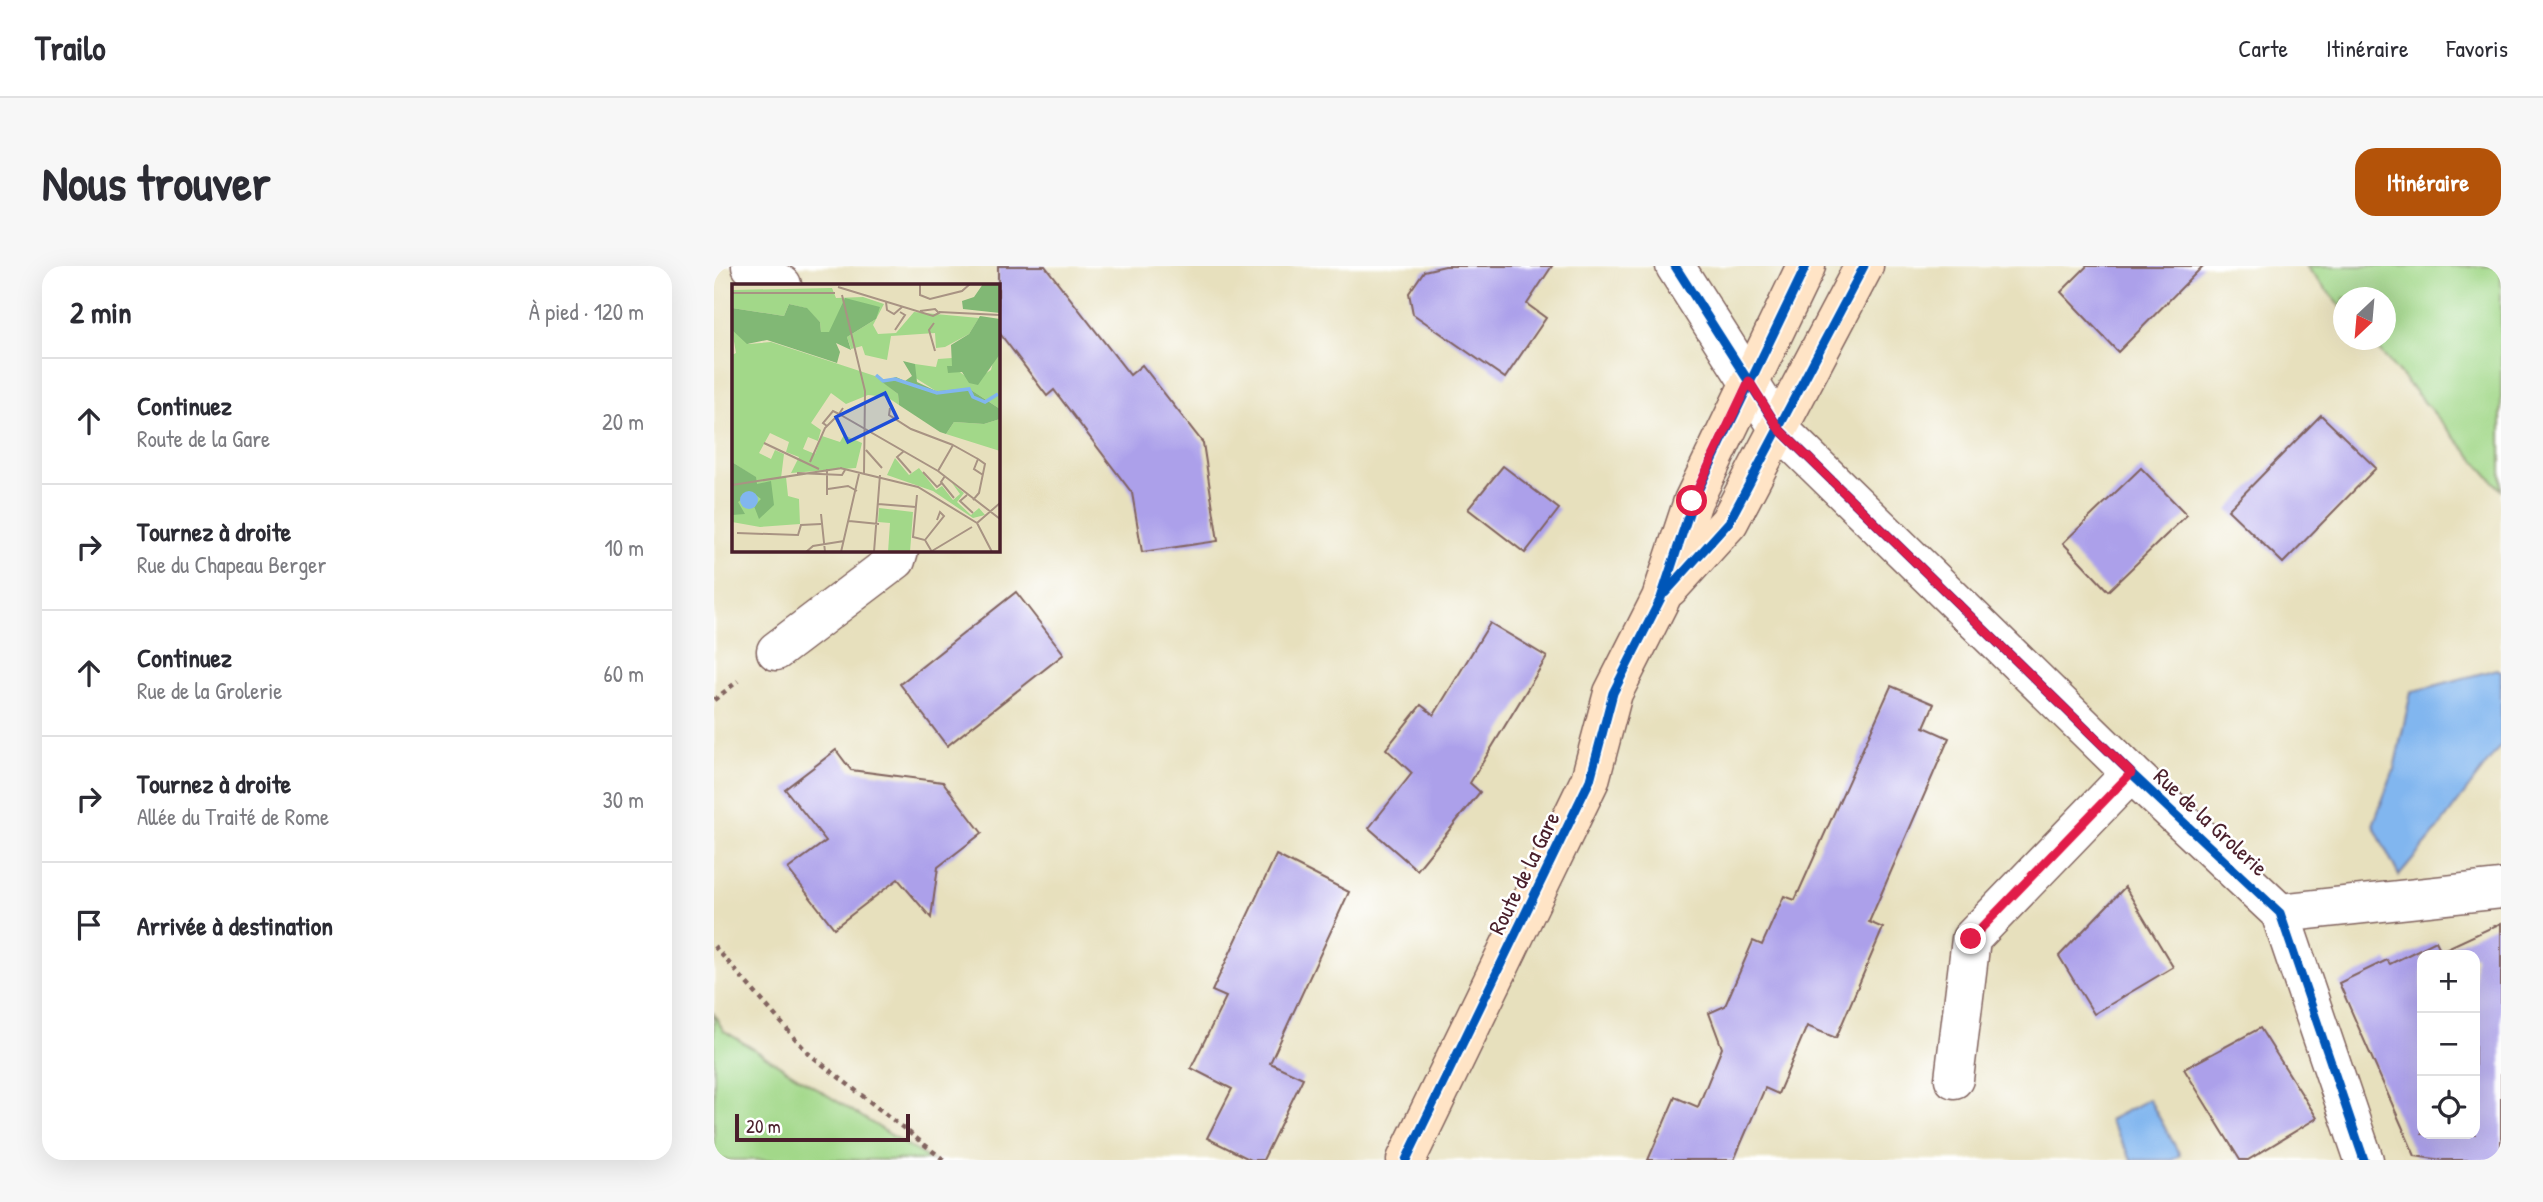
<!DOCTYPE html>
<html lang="fr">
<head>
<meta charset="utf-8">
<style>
	:root { --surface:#fff; --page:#f7f7f7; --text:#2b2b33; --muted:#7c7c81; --line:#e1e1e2; --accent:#b45309 }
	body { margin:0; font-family:"Patrick Hand",sans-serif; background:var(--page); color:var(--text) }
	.controls { position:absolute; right:21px; bottom:21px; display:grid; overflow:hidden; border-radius:14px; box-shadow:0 7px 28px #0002 }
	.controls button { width:63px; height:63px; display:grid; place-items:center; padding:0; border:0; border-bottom:2px solid var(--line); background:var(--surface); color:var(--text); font:35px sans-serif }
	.compass { position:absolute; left:1619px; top:21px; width:63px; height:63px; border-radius:50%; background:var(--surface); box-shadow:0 7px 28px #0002; rotate:206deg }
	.scale { position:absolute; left:21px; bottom:18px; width:175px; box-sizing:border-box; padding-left:7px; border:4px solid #4a1f2b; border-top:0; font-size:19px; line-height:24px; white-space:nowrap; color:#4a1f2b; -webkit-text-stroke:5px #fff; paint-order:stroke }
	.stop { position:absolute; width:21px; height:21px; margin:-16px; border:5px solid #e11d48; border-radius:50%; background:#fff }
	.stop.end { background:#e11d48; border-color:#fff; box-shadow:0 2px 7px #0008 }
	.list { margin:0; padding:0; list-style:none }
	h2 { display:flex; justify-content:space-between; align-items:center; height:91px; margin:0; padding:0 28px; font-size:30px }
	h2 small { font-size:23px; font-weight:400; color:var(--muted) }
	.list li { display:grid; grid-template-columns:46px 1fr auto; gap:21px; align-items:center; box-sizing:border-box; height:126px; padding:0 28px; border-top:2px solid var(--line) }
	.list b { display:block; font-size:26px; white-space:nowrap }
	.list p { margin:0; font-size:23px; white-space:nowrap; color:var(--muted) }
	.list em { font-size:23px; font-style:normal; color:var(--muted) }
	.icon { flex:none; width:38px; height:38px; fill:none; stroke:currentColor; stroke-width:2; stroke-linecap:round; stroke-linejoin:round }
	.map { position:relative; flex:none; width:1787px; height:894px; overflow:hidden; border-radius:21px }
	header { display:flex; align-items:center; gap:42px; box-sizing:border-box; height:98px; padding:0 35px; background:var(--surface); border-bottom:2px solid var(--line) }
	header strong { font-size:33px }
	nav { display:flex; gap:38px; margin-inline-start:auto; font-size:24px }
	.intro { display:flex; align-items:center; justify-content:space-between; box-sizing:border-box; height:168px; padding:0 42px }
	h1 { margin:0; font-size:49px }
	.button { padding:18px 32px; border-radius:21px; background:var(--accent); color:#fff; font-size:24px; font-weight:700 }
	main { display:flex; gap:42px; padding:0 42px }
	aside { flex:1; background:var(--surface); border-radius:21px; box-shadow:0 7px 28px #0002 }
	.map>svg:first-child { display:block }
	.green { fill:#a2d889; stroke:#767c5a; stroke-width:2 }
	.water { fill:#81b6ef; stroke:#666a8d; stroke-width:2 }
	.building { fill:#aca0ea; fill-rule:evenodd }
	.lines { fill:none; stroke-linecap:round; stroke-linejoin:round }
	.street-casing { stroke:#81635e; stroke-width:41 }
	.secondary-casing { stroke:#81635e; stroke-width:41 }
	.path { stroke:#81635e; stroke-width:4.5; stroke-dasharray:5 5; stroke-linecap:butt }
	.street { stroke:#fff; stroke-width:38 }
	.secondary { stroke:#ffe4c6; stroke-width:38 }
	.cycleway-casing { stroke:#fff; stroke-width:13 }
	.cycleway { stroke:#0057b8; stroke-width:9 }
	.route { stroke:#e11d48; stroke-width:9 }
	.labels { text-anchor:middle; stroke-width:5; stroke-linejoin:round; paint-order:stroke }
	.street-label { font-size:23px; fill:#4a1f2b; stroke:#fff }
	.inset-river { fill:none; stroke:#81b6ef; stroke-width:3.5 }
	.inset-road { fill:none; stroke:#a89383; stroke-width:2 }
	.view { fill:#1d4ed8; fill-opacity:0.15; stroke:#1d4ed8; stroke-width:3.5 }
	.inset-edge { fill:none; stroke:#4a1f2b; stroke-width:3.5 }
</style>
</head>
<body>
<header>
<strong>Trailo</strong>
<nav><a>Carte</a><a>Itinéraire</a><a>Favoris</a></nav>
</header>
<div class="intro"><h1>Nous trouver</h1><a class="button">Itinéraire</a></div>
<main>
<aside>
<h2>2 min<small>À pied · 120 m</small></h2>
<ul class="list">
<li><svg class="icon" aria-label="ahead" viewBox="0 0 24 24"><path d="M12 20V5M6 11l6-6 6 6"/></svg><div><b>Continuez</b><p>Route de la Gare</p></div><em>20 m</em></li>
<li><svg class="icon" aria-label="right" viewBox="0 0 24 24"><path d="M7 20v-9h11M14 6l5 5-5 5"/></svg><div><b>Tournez à droite</b><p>Rue du Chapeau Berger</p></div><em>10 m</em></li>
<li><svg class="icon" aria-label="ahead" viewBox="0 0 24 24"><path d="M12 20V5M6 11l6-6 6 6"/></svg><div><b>Continuez</b><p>Rue de la Grolerie</p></div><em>60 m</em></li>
<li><svg class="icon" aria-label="right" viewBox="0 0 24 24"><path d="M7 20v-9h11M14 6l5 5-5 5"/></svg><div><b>Tournez à droite</b><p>Allée du Traité de Rome</p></div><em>30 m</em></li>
<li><svg class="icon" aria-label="arrive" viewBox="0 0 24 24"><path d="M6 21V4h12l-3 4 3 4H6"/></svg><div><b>Arrivée à destination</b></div></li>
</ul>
</aside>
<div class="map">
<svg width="1787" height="894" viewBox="0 0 1787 894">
	<rect width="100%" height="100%" fill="#fff"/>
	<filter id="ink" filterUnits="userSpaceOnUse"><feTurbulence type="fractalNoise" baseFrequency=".0143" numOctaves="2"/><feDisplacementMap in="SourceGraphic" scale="14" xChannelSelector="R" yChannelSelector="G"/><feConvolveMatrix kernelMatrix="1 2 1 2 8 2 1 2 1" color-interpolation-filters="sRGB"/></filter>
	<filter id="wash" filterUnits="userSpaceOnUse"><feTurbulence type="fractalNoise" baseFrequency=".00686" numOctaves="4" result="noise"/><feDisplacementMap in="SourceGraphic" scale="28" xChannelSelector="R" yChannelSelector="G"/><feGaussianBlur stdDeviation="1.57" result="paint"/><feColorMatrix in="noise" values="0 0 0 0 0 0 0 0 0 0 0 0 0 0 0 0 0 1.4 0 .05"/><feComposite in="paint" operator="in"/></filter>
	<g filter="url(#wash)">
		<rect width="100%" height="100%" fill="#e7e0bd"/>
		<g class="green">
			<polygon points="1592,0 1787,0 1787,224 1656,74 1672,74 1672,32 1630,32 1629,43"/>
			<polygon points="0,748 9,764 217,894 0,894"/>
		</g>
		<g class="water">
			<polygon points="1783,403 1787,405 1787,479 1717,572 1685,610 1659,559 1680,503 1697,426"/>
			<polygon points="1435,833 1466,889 1458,894 1418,894 1395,854"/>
		</g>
		<g id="blocks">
			<g class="building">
				<polygon points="284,0 331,0 416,109 428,99 489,177 504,275 428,286 418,227 340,124 333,130 284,65"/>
				<polygon points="731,0 838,0 813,38 832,52 791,112 699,48 695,27 710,5"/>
				<polygon points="1373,0 1489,0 1404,86 1347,26"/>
				<polygon points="1607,149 1662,202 1569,297 1514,244"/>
				<polygon points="789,200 845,243 811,287 754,243"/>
				<polygon points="1427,202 1473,249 1394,325 1349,277"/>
				<polygon points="302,326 350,388 233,480 186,418"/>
				<polygon points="776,357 833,391 756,517 766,526 703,604 655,562 698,507 672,483 707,439 720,449"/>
				<polygon points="1177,420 1220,438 1210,461 1235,472 1155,656 1169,662 1122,772 1093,760 1064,828 1051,822 1020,894 934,894 961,831 984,841 1008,782 995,747 1011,740 1039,675 1048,679 1070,630 1081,634"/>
				<polygon points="122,484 137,504 229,516 268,567 224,601 217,652 184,613 120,662 74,603 112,575 71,523"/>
				<polygon points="562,589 635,626 556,797 589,812 549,894 537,894 493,872 518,823 477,802 512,731 498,725"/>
				<polygon points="1411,621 1459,701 1380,748 1345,690"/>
				<path d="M1787,657V894H1728L1701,890L1625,717L1673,694L1676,698L1722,675L1727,685ZM1708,689H1761V868H1708Z"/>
				<polygon points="1546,762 1603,852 1534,894 1526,894 1470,803"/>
			</g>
		</g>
	</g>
	<g filter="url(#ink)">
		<use href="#blocks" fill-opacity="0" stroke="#81635e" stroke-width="2"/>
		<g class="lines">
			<defs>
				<g id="street">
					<polyline points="37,0 68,19"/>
					<polyline points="961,0 1065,163 1417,507 1566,647 1650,894"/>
					<polyline points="62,385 182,294 185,284"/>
					<polyline points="1566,647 1787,623"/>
					<polyline points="1240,813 1257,673 1417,507"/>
				</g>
				<g id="secondary">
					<polyline points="955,322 1015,256 1150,0"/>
					<polyline points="692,894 876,514 899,427 947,332 979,235 1092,0"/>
				</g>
			</defs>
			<use href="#street" class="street-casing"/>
			<use href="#secondary" class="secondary-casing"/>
			<g class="path">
				<polyline points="0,434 24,415"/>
				<polyline points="0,680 94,787 230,894"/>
			</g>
			<use href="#street" class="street"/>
			<use href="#secondary" class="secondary"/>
			<defs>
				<g id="cycleway">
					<polyline points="961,0 1065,163 1417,507 1566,647 1650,894"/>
					<polyline points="951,327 1015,256 1150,0"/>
					<polyline points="692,894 876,514 899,427 947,332 979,235 1092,0"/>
				</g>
			</defs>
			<use href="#cycleway" class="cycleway-casing"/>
			<use href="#cycleway" class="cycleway"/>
		</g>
	</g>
	<g class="lines" filter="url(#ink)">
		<polyline class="route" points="978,235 1035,115 1065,163 1417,507 1257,673"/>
	</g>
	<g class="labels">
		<g class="street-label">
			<text transform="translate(1497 556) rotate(43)" y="8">Rue de la Grolerie</text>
			<text transform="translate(810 607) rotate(-64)" y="8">Route de la Gare</text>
		</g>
	</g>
	<g transform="translate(18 18)">
		<rect width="268" height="268" fill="#e7e0bd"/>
		<path d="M100,4L104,14L131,13L152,20L141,41L146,50L164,49L182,28L247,34L237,50L213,63L204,64L203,49L159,52L155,76L133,71L130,62L119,65L115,53L144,35L108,31L98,48H89L88,38L74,24L57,20L52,32L0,24V6ZM0,46L17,60L39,58L143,92L166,110L167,121L155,113L136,111L114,120L99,109L79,139L89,146L86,157L76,153L71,165L83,170L90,152L108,158L112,151L130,159L124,184L59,189L67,173L54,168L57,158L38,149L27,169L39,175L43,166L52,170L49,194L54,193L56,212L67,215L68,240L28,243L0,238V218L23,193L0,178V71L4,69ZM263,70H268V125L236,104L204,107L182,93L183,80L204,83L206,75L220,74V82L237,95L251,91L259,86ZM268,135V167L214,150L222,138L252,140ZM163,174L177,191L187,184L204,206L210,202L221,216L228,210L220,199L232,209L225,218L239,231L247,224L253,231L241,234L201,207L155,191ZM147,224L181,228L178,268H156L158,239L146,238Z" fill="#a2d889"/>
		<path d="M251,0H268V29L231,25L230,17L242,13ZM113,14L148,23L144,35L115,53L119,66L104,59L108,68L105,79L35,56L15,60L0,46V24L52,32L57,20L75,24L88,38L89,48H97ZM248,32L268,35V70L246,101L237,99L230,88L216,89L215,82H220L219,61L237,50ZM171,77L183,80L185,98L204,107L236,104L268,125V135L252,140L222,138L214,150L208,148L167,121L166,110L150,98L164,93L173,97L180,92ZM0,178L24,193L25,200L39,197L42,221L27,235L22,222L29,215L20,208L6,218L13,230L0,231Z" fill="#81b875"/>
		<path d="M8 216a9 9 0 1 1 18 0a9 9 0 1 1-18 0Z" fill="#81b6ef"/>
		<path class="inset-river" d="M144,91L151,97L163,95L205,109L237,105L241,113L253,118L266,110"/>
		<path class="inset-road" d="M188,0V11L198,15L230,7L238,0M106,3L201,32L207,29L203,25L188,27M0,9H103M110,11L133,107L132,190M154,18L155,26L162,30L170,23M207,28L268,31M202,39L197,46L203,67M163,46L173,31L168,28M158,124L157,131L179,145L221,161M95,142L91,139L101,127L107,130L111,124M32,159L87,185M134,166L150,184M172,167L165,173L179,189M78,178L93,144L107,130L206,187L268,235M108,184L186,203L245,239M206,187L221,161L246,175M191,188L205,203L210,199M65,189L110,191L113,186M213,192L209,198L222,214M0,201L110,184M96,205L116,202L125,207M95,211V185M185,211L181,253L193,256L200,268M235,211L228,217L241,229M241,216L247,209L253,180L246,175L242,185L251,191M146,220L184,223M89,230L93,268M117,237L147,240M245,239L260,268M245,239L268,219M5,249L66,251L69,241L89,240M193,256L212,232L208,228L205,236M200,267L240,243M74,268L81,262L112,257M109,268L127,190M142,268L148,191"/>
		<path class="view" d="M153,109L165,134L116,158L104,133Z"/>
		<rect width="268" height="268" class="inset-edge"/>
	</g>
</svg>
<div class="controls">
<button>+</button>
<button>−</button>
<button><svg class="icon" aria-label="locate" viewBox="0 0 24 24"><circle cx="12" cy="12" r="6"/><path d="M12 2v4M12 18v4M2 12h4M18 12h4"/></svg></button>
</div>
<svg class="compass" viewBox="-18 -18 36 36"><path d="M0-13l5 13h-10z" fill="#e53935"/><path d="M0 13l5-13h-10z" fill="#7c7c81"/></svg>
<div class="scale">20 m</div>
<div class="stop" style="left:978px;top:235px"></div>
<div class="stop end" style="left:1257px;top:673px"></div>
</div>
</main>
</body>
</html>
